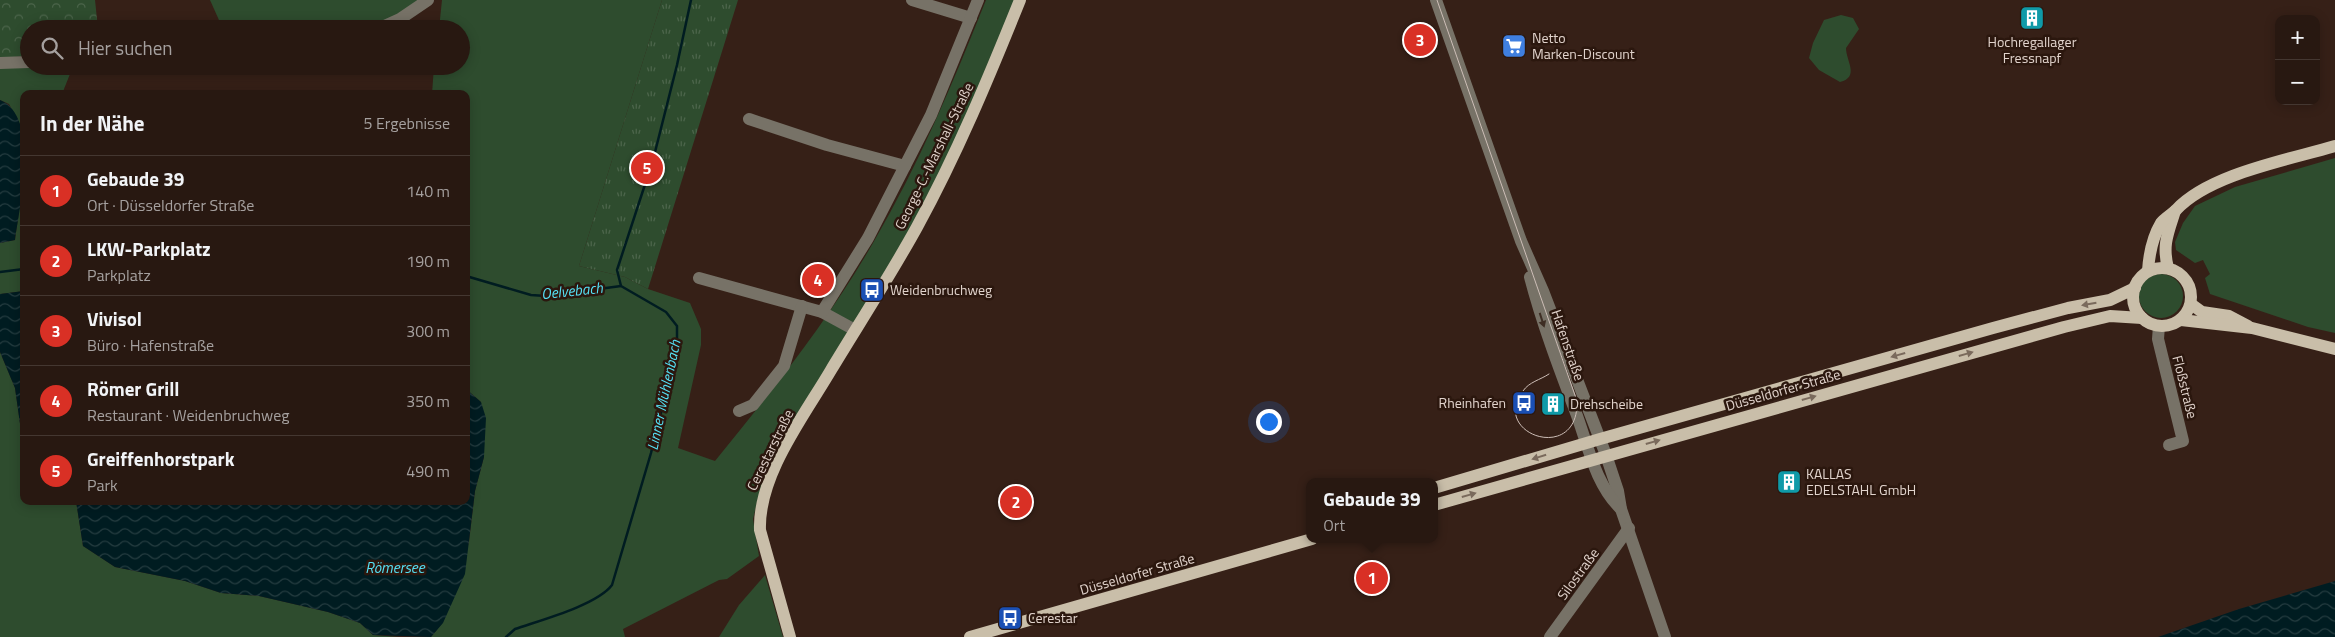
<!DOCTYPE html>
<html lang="de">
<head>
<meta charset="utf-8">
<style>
	:root { --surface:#281811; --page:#34251f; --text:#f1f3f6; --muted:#a5a09f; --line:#443731; --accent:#d93025 }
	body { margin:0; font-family:"Titillium Web",sans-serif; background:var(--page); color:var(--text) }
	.controls { position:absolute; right:15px; top:15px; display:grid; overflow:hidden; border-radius:10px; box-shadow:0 2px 12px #0003 }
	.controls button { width:45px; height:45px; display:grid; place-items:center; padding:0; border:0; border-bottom:1px solid var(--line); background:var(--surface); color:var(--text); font:25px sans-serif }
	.you { position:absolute; left:1268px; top:421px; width:18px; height:18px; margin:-12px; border:4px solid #fff; border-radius:50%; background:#1a73e8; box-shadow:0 0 0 8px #1a73e833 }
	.badge { display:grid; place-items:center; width:32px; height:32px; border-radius:50%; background:var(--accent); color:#fff; font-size:16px; font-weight:700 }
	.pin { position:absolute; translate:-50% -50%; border:2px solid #fff; box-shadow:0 1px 5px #0006 }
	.popup { position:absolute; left:1306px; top:478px; width:132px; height:65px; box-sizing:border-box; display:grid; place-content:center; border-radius:10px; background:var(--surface); filter:drop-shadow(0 1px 4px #0005); font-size:16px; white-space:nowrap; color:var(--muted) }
	.popup b { font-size:19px; color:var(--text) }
	.popup::after { content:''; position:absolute; left:50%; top:100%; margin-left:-10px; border:10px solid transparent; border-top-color:var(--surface) }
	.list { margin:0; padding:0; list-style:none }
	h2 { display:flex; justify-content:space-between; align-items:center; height:65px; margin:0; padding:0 20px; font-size:21px }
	h2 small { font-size:16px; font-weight:400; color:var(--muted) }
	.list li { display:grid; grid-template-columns:32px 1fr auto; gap:15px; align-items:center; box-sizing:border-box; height:70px; padding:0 20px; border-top:1px solid var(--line) }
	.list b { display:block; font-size:19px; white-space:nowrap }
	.list p { margin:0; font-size:16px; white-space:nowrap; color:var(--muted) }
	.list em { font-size:16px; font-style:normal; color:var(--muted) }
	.icon { flex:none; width:28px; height:28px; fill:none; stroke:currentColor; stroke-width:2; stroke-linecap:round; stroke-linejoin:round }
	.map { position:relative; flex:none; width:2335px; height:637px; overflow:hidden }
	.search { position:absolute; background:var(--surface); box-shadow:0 2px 12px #0003; left:20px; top:20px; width:450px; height:55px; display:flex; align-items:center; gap:12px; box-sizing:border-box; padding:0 18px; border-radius:28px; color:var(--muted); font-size:19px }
	.panel { position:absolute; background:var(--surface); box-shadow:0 2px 12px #0003; left:20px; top:90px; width:450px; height:415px; border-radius:10px }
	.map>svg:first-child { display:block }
	.grass { fill:#2e4c2e }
	.forest { fill:url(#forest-crowns) }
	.park { fill:url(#park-tufts) }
	.water { fill:url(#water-waves) }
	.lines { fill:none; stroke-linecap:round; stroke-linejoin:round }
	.stream { stroke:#001c21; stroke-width:2.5 }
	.minor { stroke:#777267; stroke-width:12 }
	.major { stroke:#c9bea9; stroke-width:12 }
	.tram { stroke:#cdbeb7; stroke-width:1 }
	.oneway { fill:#7a6a5c }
	.oneway2 { fill:#3e2e24 }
	.labels { text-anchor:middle; stroke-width:5; stroke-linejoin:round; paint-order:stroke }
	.poi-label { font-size:14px; fill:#e1d3cc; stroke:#2b170e; text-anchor:start }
	.street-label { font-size:14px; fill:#e1d3cc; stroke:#2b170e }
	.water-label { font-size:15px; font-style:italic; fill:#56e2f6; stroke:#2b170e }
</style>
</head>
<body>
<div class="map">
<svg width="2335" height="637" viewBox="0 0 2335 637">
	<defs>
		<pattern id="forest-crowns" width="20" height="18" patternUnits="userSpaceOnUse" patternTransform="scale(1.25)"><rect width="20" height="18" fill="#2e4c2e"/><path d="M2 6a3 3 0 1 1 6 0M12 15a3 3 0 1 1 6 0" fill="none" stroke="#4c654b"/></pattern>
		<pattern id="park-tufts" width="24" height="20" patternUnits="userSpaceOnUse" patternTransform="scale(1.25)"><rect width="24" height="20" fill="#2e4c2e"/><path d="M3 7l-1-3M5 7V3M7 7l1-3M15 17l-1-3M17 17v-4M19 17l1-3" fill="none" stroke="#4c654b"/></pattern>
		<pattern id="water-waves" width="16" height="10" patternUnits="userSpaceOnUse" patternTransform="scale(1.25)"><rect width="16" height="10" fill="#001c21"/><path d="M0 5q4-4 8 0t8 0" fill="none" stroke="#253c40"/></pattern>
	</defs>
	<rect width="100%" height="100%" fill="#362017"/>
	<g class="grass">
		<polygon points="210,0 434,0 388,29 223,29"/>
		<path d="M442,0H662L579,266L625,277L648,289L690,303L701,329V345L678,448L715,461C772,391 828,321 873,243C918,166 953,83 986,0H1015L986,72L936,182L758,498L753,519L759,556L727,579L719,580L623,629L625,637H431L443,622L469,542L475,491L484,457L481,402L466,389V94H432L434,66H461V29H439Z"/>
		<path d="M1841,15L1853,18L1859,29L1846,48C1846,61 1860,77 1840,82L1819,70L1809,58L1813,43L1824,20Z"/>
		<polygon points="0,58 29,66 102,66 102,72 70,74 62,94 24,94 24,132 9,104 0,100"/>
		<polygon points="2335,158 2335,333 2308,327 2210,294 2205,278 2210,274 2203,260 2195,263 2176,250 2175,242 2183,223 2195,206 2235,187"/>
		<polygon points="24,174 24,291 0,294 0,243 15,240"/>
		<circle cx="2161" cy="296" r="22"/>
		<polygon points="0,352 15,388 24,452 24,501 76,501 83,546 115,567 185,581 221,593 259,596 328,612 360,623 373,635 399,637 0,637"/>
		<polygon points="765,575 783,637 719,637 739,605"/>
	</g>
	<polygon class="forest" points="0,0 95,0 98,29 29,29 29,56 0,58"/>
	<polygon class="park" points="662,0 738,0 648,289 625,277 579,266"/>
	<g class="water">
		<path d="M0,100C40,116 20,206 15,240L0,243Z"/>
		<polygon points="24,291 24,452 15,388 0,352 0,294"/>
		<polygon points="466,389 481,402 486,418 484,457 475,491 465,574 443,623 431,637 373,635 360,623 328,612 259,596 221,593 185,581 115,567 83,546 76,501 466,501"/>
		<polygon points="2335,581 2335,637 2158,637 2239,609"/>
	</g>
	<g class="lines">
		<g class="stream">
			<polyline points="0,272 24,269"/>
			<polyline points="466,276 531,295 546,296 621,286"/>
			<path d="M506,637L515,629C541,620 597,605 612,585L651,453L677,348V326L666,312L621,286L617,270L653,160L677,65L691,0"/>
		</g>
		<g class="minor">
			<polyline points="912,0 971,18"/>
			<polyline points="1436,0 1521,241 1543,291 1606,455 1618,491 1621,509 1665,637"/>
			<polyline points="378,29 400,19 428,0"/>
			<polyline points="0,63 29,62"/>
			<polyline points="749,119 827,145 905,166"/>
			<path d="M1530,277C1542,323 1559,368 1576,413C1588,445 1595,484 1621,509"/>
			<polyline points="699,278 822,312 855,330"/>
			<polyline points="822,312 868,238 931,115 978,0"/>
			<polyline points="2159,326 2158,339 2183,441 2169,445"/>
			<polyline points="739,411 753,405 784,366 802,306"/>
			<polyline points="1550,637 1629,528"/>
		</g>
		<g class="major">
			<circle cx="2162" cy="297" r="29"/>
			<path d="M2168,268C2162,245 2168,233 2175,211"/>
			<path d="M2148,271C2149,255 2152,238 2161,223C2165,218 2171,215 2176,210C2209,174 2288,160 2335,146"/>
			<polyline points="2191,304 2202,312 2229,316 2248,326"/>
			<polyline points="2181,320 2252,328 2335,349"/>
			<polyline points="1434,488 1600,439 1993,328 2068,308 2110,300 2135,288"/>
			<polyline points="1434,505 2064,327 2110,316 2142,318"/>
			<path d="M790,637L760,530C758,475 804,416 831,370C860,322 890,276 917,227C957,154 989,77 1020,0"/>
			<polyline points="970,637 1312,539"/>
		</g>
		<path class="tram" d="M1437,0L1577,401C1579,465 1489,434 1523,391C1529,382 1540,380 1549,374"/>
	</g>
	<defs><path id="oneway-solid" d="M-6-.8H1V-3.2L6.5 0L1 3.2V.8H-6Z" transform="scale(1.25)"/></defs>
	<g class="oneway">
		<use href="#oneway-solid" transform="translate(2089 304) rotate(170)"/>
		<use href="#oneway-solid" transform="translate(1966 354) rotate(-16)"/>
		<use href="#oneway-solid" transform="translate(1898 355) rotate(164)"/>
		<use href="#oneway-solid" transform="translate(1809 398) rotate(-16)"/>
		<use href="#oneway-solid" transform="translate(1653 442) rotate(-16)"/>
		<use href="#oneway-solid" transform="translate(1539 457) rotate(163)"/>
		<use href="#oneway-solid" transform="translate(1469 495) rotate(-16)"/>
	</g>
	<use class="oneway2" href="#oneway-solid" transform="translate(1542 320) rotate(72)"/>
	<defs>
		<symbol id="building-square" viewBox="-11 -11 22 22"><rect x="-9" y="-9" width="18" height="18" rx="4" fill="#0f9aa8" stroke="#2b170e"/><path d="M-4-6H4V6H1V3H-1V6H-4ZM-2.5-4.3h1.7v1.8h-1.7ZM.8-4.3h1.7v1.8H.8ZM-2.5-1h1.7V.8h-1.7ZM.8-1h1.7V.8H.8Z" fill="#fff"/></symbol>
		<symbol id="supermarket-square" viewBox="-11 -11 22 22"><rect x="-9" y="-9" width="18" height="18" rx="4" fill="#3f7fe0" stroke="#2b170e"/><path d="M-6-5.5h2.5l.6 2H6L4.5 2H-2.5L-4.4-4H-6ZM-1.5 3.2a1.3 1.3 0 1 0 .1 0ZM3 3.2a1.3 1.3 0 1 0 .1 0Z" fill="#fff"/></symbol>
		<symbol id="bus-square" viewBox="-11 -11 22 22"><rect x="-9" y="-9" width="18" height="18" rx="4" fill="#1a4fb4" stroke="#2b170e"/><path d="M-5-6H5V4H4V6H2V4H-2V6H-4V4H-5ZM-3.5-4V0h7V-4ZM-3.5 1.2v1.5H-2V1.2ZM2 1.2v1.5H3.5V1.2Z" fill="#fff"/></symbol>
	</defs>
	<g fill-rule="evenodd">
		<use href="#building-square" x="2018" y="4" width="28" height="28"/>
		<use href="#supermarket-square" x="1500" y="32" width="28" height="28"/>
		<use href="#bus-square" x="858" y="276" width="28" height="28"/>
		<use href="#bus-square" x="1510" y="389" width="28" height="28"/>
		<use href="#building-square" x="1539" y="390" width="28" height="28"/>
		<use href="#building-square" x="1775" y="468" width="28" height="28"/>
		<use href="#bus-square" x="996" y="604" width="28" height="28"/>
	</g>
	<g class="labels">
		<g class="poi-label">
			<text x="1532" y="43">Netto<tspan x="1532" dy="16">Marken-Discount</tspan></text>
			<text x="2032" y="47" text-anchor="middle">Hochregallager<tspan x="2032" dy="16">Fressnapf</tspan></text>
			<text x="890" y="295">Weidenbruchweg</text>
			<text x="1506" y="408" text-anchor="end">Rheinhafen</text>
			<text x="1570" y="409">Drehscheibe</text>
			<text x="1806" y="479">KALLAS<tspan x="1806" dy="16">EDELSTAHL GmbH</tspan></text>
			<text x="1028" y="623">Cerestar</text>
		</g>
		<g class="street-label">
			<text transform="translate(934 156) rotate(-64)" y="5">George-C.-Marshall-Straße</text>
			<text transform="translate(1568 345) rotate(71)" y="5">Hafenstraße</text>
			<text transform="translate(2185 387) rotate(76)" y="5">Floßstraße</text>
			<text transform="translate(1783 390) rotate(-16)" y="5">Düsseldorfer Straße</text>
			<text transform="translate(770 450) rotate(-64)" y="5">Cerestarstraße</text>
			<text transform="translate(1137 574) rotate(-16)" y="5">Düsseldorfer Straße</text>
			<text transform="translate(1578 574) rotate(-54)" y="5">Silostraße</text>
		</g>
		<g class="water-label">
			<text transform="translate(572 291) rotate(-6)" y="5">Oelvebach</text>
			<text transform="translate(664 395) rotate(-78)" y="5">Linner Mühlenbach</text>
			<text x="395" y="573">Römersee</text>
		</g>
	</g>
</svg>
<div class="controls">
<button>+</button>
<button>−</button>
</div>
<div class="you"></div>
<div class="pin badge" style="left:1372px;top:578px">1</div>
<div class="popup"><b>Gebaude 39</b>Ort</div>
<div class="pin badge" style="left:1016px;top:502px">2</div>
<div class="pin badge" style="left:1420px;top:40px">3</div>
<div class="pin badge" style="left:818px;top:280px">4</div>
<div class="pin badge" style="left:647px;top:168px">5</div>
<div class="search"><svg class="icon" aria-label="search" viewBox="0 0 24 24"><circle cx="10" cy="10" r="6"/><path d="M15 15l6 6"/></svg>Hier suchen</div>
<section class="panel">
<h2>In der Nähe<small>5 Ergebnisse</small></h2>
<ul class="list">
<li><span class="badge">1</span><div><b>Gebaude 39</b><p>Ort · Düsseldorfer Straße</p></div><em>140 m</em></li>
<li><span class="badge">2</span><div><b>LKW-Parkplatz</b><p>Parkplatz</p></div><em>190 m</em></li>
<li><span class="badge">3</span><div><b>Vivisol</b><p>Büro · Hafenstraße</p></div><em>300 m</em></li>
<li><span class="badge">4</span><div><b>Römer Grill</b><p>Restaurant · Weidenbruchweg</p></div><em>350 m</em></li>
<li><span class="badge">5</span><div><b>Greiffenhorstpark</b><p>Park</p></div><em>490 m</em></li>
</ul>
</section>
</div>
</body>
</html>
